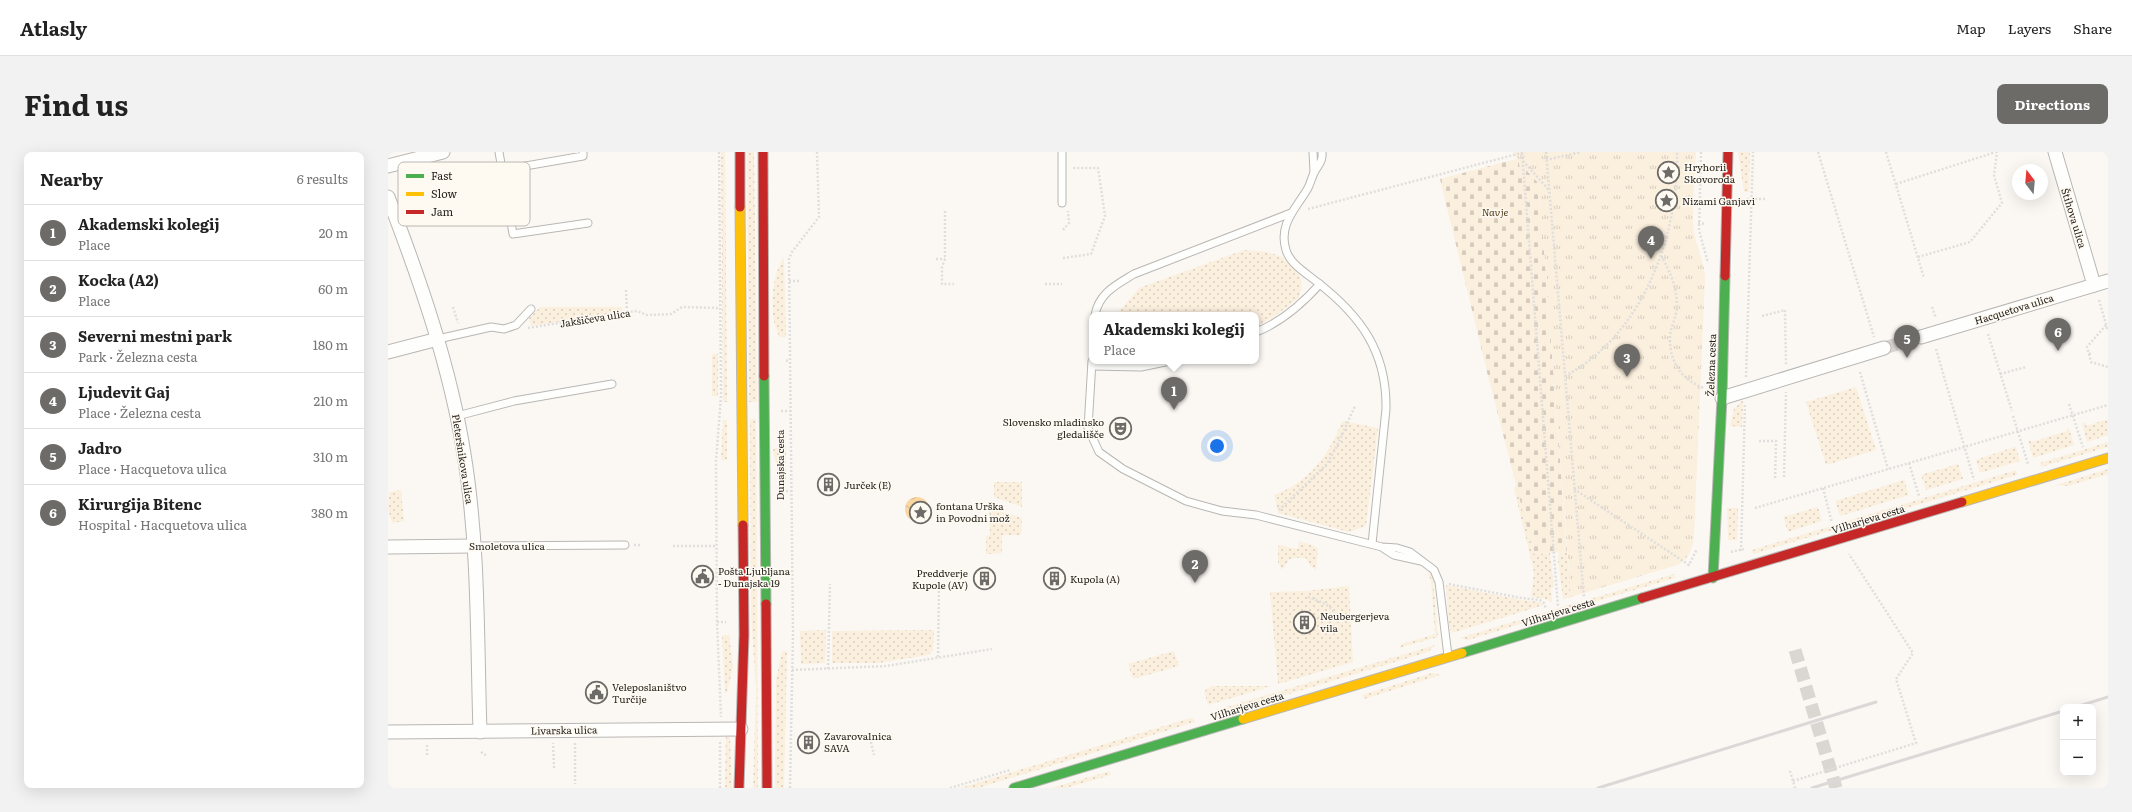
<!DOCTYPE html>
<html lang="en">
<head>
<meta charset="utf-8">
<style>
	:root { --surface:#fff; --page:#f2f2f2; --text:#222; --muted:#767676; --line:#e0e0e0; --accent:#6d6b67 }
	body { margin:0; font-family:Literata,serif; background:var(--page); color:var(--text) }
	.controls { position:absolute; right:12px; bottom:12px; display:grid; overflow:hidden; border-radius:8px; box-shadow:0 4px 16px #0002 }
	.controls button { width:36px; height:36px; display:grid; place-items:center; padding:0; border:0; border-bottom:1px solid var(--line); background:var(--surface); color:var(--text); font:20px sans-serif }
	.compass { position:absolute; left:1624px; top:12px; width:36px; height:36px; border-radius:50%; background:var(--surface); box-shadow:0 4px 16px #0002; rotate:344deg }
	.you { position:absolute; left:829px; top:294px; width:14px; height:14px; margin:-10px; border:3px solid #fff; border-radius:50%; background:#1a73e8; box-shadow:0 0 0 6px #1a73e833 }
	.badge { display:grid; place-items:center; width:26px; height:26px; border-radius:50%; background:var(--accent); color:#fff; font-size:13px; font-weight:700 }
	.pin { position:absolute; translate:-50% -33px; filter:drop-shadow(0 1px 2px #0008) }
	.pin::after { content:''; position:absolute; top:21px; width:14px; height:12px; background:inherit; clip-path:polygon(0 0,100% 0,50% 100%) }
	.popup { position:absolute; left:701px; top:160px; width:170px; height:52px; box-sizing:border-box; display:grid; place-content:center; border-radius:8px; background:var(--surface); filter:drop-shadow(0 1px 3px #0005); font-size:13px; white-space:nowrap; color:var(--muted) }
	.popup b { font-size:15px; color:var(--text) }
	.popup::after { content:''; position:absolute; left:50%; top:100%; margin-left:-8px; border:8px solid transparent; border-top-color:var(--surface) }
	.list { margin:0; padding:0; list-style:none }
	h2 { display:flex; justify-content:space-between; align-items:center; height:52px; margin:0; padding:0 16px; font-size:17px }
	h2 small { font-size:13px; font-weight:400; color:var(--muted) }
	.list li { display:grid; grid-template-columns:26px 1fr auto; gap:12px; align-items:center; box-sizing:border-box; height:56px; padding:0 16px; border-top:1px solid var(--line) }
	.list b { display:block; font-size:15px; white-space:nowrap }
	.list p { margin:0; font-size:13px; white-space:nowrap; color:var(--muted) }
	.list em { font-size:13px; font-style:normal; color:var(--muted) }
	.map { position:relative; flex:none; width:1720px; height:636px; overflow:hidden; border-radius:8px }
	header { display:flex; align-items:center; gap:24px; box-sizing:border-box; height:56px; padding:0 20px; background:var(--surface); border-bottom:1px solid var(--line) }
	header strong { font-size:19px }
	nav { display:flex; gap:22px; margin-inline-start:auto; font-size:14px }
	.intro { display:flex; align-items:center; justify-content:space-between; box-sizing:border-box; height:96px; padding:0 24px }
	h1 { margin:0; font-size:28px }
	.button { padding:10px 18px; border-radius:8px; background:var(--accent); color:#fff; font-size:14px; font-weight:700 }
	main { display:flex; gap:24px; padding:0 24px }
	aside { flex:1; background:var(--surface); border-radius:8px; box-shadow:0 4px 16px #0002 }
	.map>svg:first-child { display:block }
	.grass { fill:url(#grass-dots) }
	.cemetery { fill:url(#cemetery-stones) }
	.park { fill:url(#park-tufts) }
	.water { fill:url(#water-waves) }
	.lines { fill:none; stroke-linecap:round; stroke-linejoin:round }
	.street-tunnel { stroke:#dad7d3; stroke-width:13; stroke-dasharray:13 6; stroke-linecap:butt }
	.lane-casing { stroke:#b9b7b4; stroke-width:9 }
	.street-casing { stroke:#b9b7b4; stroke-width:15 }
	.fast-casing { stroke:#b9b7b4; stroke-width:11 }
	.slow-casing { stroke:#b9b7b4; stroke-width:11 }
	.jam-casing { stroke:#b9b7b4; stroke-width:11 }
	.path { stroke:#dfdedc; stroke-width:2.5; stroke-dasharray:2 2; stroke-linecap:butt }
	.lane { stroke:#fefefd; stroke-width:7 }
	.street { stroke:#fefefd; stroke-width:13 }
	.fast { stroke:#4caf50; stroke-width:9 }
	.slow { stroke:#ffc107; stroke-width:9 }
	.jam { stroke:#c62828; stroke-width:9 }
	.rail { stroke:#dbd9d8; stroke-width:3 }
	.labels { text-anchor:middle; stroke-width:3; stroke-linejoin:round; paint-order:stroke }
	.poi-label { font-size:10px; fill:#211f1b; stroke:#fef9f1; text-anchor:start }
	.park-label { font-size:10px; font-style:italic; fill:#523e1d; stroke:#fef9f1 }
	.street-label { font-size:10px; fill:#211f1b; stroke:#fef9f1 }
	.key { fill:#fef9f1; stroke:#bcb8b1; stroke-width:1 }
	.key-label { font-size:11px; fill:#211f1b }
</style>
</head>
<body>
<header>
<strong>Atlasly</strong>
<nav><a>Map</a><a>Layers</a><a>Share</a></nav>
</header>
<div class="intro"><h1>Find us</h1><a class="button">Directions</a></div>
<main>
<aside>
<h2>Nearby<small>6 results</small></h2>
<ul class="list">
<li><span class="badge">1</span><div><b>Akademski kolegij</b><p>Place</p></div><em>20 m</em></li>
<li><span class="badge">2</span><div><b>Kocka (A2)</b><p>Place</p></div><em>60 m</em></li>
<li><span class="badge">3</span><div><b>Severni mestni park</b><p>Park · Železna cesta</p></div><em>180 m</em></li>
<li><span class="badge">4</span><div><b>Ljudevit Gaj</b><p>Place · Železna cesta</p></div><em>210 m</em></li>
<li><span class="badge">5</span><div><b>Jadro</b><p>Place · Hacquetova ulica</p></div><em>310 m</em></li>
<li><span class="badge">6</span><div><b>Kirurgija Bitenc</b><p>Hospital · Hacquetova ulica</p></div><em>380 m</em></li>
</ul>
</aside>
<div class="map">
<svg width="1720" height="636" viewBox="0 0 1720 636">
	<defs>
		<pattern id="grass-dots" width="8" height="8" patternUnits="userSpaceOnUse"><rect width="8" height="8" fill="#fbefde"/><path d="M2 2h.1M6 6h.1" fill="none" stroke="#d7ccbe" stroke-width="1.8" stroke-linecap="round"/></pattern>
		<pattern id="cemetery-stones" width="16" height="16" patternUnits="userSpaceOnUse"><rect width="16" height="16" fill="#fbefde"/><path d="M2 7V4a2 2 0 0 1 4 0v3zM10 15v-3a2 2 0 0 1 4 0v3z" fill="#d7ccbe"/></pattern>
		<pattern id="park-tufts" width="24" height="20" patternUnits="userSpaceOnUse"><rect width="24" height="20" fill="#fbefde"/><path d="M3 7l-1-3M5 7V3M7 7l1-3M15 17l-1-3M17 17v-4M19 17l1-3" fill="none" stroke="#d7ccbe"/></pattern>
		<pattern id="water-waves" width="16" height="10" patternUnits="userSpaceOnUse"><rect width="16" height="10" fill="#fad6a1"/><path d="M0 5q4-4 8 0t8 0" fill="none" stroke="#d6b78a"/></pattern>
	</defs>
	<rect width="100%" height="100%" fill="#fbf8f4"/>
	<g class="grass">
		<polygon points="333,0 337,0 339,250 335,250"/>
		<polygon points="359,0 366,0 369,250 361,250"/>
		<polygon points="1350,0 1362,0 1361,40 1356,40"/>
		<path d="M856,98L880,100L894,105L912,124L914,134L911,146C897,156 884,168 868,174V163H728L751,136Z"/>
		<path d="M396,105L398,185H391C390,180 387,175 386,170C383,148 384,124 396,105Z"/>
		<polygon points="152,155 234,155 234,160 143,174 141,166"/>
		<rect x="324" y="202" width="6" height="42"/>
		<polygon points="1468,235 1488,298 1438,313 1418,250"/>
		<polygon points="1355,248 1354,275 1342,274 1346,257"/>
		<polygon points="362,267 368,267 370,636 365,636 368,537 363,463"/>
		<polygon points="1720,267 1720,283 1699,290 1694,271 1697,271 1698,274"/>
		<polygon points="335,268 339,268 339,308 333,308"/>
		<path d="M954,269L990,276L978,374L961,380L890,361L886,343C920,331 942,302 954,269Z"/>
		<polygon points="1679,276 1681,276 1686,293 1645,306 1640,289 1642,288 1643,290 1679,279"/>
		<polygon points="1720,290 1720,295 1653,315 1652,311"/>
		<polygon points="398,294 398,331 392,331 385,297"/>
		<polygon points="1626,295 1628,295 1632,309 1592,321 1588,308"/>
		<polygon points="1570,312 1575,327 1538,338 1533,323"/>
		<polygon points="1720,317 1720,322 1680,334 1668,333"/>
		<polygon points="1628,318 1629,323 1365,402 1364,398"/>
		<polygon points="1516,328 1521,343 1452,364 1447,349"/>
		<polygon points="606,330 634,330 634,355 606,345"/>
		<polygon points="1128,332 1146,402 1162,401 1166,435 1163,436 1164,450 1157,447 1143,445 1146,420 1126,337"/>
		<polygon points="13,338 16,369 4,371 0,357 1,340"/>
		<polygon points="1430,355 1434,369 1400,380 1395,365"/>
		<polygon points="601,356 634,366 633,383 614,383 614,401 598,402 598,384 602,383"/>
		<polygon points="1339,356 1350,356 1349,388 1340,388"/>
		<polygon points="911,389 927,394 930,397 928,418 922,414 918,406 905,406 901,408 894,418 890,410 890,394 895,393 898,395 910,397"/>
		<polygon points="1179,400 1183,445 1175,447 1170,408 1171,401"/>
		<polygon points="1040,420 1045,425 1050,485 1011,496 1014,492 1047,482 1043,428 1040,423"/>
		<polygon points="1286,422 1287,426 1202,451 1202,447"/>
		<polygon points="1058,433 1133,448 1152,450 1156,453 1064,481 1061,474"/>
		<polygon points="961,434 965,510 890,532 882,440 917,439"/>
		<polygon points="1191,450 1191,454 1080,488 1071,486"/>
		<polygon points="438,478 437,511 413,512 412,479"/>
		<polygon points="546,478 545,499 540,503 491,511 444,511 444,479"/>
		<polygon points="334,483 341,483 345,514 339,541 337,541"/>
		<polygon points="1047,493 1040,500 831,563 829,558"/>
		<polygon points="394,499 399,499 396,636 387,636 388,528"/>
		<polygon points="786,499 791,514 745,527 740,512"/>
		<polygon points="1044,521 1053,523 976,547 974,543"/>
		<polygon points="824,534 884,534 820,553 816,539"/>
		<polygon points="802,566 806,567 807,570 590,636 572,636"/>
		<polygon points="338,583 342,586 344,636 337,636"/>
		<polygon points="722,619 723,623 678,636 663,636"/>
	</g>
	<polygon class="cemetery" points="1128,7 1151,32 1179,400 1146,402 1100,224 1052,27"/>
	<path class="park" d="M1125,0H1308C1307,26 1303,55 1306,81C1309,97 1317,111 1317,127L1306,385C1304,397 1301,408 1289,413L1183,445L1151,32L1139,18L1132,19L1131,11Z"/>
	<circle class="water" cx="529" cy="357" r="12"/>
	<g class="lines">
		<g class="street-tunnel">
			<polyline points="1496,196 1533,185"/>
			<polyline points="1407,498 1448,636"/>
		</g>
		<defs>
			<g id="lane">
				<polyline points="111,0 125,82 200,71"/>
				<polyline points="674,0 674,51"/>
				<polyline points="925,0 926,20"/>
				<path d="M934,0C935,9 931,12 927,19C924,24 923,30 920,36C908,57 890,72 898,98C902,112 918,121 929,130C973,164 999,200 998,257L984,392"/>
				<polyline points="114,18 195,4 195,0"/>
				<path d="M707,163C711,141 728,133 746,122L903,61"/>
				<path d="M868,180C894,170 914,152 932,132"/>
				<polyline points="50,187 103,175 116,177 128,173 143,157"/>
				<polyline points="704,209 700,276 711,300 735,317 798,349 834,359 868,363 994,395 1009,396 1022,400 1046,418 1051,430 1060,504"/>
				<polyline points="704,214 753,215 782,209"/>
				<polyline points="69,264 126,249 224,232"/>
				<polyline points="87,394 237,393"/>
				<polyline points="995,396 1006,403 1033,409"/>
			</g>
			<g id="street">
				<polyline points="1667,0 1706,133"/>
				<polyline points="0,14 55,0"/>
				<path d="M0,45C32,128 62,214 76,302C91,394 89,487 92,580"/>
				<polyline points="1533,185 1720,129"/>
				<polyline points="0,200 50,187"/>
				<polyline points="1334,246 1496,196"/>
				<polyline points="0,395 87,394"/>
				<polyline points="0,580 353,577"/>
			</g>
			<g id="fast">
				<polyline points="376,224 378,452"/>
				<polyline points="1325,426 1334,246 1337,124"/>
				<polyline points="1074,501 1254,446"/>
				<polyline points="626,636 855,567"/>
			</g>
			<g id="slow">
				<polyline points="352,55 355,373"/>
				<polyline points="1574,350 1720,306"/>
				<polyline points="855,567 1074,501"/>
			</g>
			<g id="jam">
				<polyline points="352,0 352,55"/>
				<polyline points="375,0 376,224"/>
				<polyline points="1337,124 1340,0"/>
				<polyline points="1254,446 1574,350"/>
				<polyline points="378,452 379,636"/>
				<polyline points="351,636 356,483 355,373"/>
			</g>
		</defs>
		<use href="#lane" class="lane-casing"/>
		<use href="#street" class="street-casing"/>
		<use href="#fast" class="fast-casing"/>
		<use href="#slow" class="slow-casing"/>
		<use href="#jam" class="jam-casing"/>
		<g class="path">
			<polyline points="331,0 333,244 328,309 329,470 333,565"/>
			<polyline points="1158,0 1196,446"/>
			<polyline points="1313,0 1311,78 1320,111"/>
			<polyline points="1430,0 1486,185"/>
			<polyline points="1498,0 1536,126"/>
			<polyline points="1134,1 1170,454"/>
			<polyline points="1158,8 1193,0"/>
			<polyline points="1135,9 1161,38"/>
			<polyline points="1508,32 1608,0"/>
			<polyline points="1359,47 1377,47"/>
			<polyline points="920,57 1137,0"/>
			<polyline points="557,59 557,107 554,115 554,132 566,132"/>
			<polyline points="1310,71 1317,72"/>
			<polyline points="675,78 681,71 680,59"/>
			<path d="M1273,104C1282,119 1289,136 1289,154C1289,164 1283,174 1282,184C1281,209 1293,228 1316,236"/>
			<polyline points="1530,105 1582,90 1614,51 1606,23 1609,0"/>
			<polyline points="675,106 703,102 717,64 710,16 685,16"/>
			<polyline points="548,107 557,107"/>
			<polyline points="401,129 412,129"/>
			<polyline points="657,132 674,132"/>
			<polyline points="238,138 239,160"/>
			<polyline points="1711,148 1720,179"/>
			<polyline points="65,155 70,171"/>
			<polyline points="1544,155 1548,166"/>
			<polyline points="1374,164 1397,158 1398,213"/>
			<polyline points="1718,173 1699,195 1703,210 1720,215"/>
			<polyline points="140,176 239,160 249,159 259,163 283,162 294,155 332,156"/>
			<polyline points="1600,182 1624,259"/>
			<polyline points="1548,197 1586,328"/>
			<polyline points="1701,202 1705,201"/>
			<polyline points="398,209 402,208"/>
			<polyline points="1472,220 1500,317"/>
			<polyline points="1612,222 1638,215"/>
			<path d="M1177,224C1255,183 1291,83 1289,0"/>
			<polyline points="1358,225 1365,0"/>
			<polyline points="1681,252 1695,295"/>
			<polyline points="393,259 402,259"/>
			<polyline points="1625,264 1640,312"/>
			<polyline points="1371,289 1388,289 1387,328"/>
			<polyline points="1521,311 1531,344"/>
			<polyline points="1396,325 1398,240"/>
			<polyline points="1435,336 1444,371"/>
			<polyline points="1186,337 1301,413 1309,397"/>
			<polyline points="394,339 403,339"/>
			<polyline points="1367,356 1720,253"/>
			<polyline points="891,358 939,312 949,294 967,254"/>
			<polyline points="246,393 252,393"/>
			<polyline points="285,394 329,394"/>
			<polyline points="1353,399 1357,252"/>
			<polyline points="1343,400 1356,397"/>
			<polyline points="1061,432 1133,446 1152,448 1156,451 1158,457"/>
			<path d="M920,445C933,450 948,454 950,470"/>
			<polyline points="329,470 338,470"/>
			<polyline points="550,505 551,432"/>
			<polyline points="440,517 442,432"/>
			<polyline points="404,518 498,514 604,497"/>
			<polyline points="482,586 486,603"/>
			<polyline points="187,591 187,632"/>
			<polyline points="39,593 39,604"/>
			<polyline points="93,600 99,604"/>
			<polyline points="165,615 166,615 165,591"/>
			<polyline points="1402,619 1407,636"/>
			<polyline points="1405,629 1528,591 1508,527 1525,501 1461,402"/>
			<polyline points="332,636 332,590"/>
			<polyline points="402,636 405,482 401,107 404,100 431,65 429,0"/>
			<polyline points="562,636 622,618"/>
		</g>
		<use href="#lane" class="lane"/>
		<use href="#street" class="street"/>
		<use href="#fast" class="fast"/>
		<use href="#slow" class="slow"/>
		<use href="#jam" class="jam"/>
		<g class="rail">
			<polyline points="1688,555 1720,545"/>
			<polyline points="1210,636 1488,550"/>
			<polyline points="1424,636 1675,559"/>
		</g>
	</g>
	<defs>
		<symbol id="sight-ring" viewBox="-11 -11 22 22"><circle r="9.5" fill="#fef9f1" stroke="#6d6b67" stroke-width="1.5"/><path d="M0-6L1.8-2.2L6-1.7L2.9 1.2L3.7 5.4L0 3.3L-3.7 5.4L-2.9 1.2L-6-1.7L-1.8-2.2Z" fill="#6d6b67"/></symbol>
		<symbol id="theatre-ring" viewBox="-11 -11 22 22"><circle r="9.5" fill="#fef9f1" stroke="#6d6b67" stroke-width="1.5"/><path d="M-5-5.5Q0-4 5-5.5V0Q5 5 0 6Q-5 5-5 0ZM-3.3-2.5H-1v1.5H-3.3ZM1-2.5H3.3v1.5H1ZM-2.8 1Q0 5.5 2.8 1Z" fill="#6d6b67"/></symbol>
		<symbol id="building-ring" viewBox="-11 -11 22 22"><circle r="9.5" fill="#fef9f1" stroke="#6d6b67" stroke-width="1.5"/><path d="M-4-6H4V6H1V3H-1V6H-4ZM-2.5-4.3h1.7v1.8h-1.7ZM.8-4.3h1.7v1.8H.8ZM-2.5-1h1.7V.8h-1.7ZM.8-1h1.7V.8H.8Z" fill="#6d6b67"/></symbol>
		<symbol id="civic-ring" viewBox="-11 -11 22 22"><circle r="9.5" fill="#fef9f1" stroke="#6d6b67" stroke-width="1.5"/><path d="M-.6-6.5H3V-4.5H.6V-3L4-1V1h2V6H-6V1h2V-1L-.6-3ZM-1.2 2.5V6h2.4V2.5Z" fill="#6d6b67"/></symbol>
	</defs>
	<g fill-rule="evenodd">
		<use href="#sight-ring" x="1268" y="8" width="25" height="25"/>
		<use href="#sight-ring" x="1266" y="36" width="25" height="25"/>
		<use href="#theatre-ring" x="720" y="264" width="25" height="25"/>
		<use href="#building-ring" x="428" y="320" width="25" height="25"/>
		<use href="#sight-ring" x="520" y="348" width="25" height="25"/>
		<use href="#civic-ring" x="302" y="412" width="25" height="25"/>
		<use href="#building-ring" x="584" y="414" width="25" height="25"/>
		<use href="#building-ring" x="654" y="414" width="25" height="25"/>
		<use href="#building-ring" x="904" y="458" width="25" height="25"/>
		<use href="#civic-ring" x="196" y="528" width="25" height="25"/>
		<use href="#building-ring" x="408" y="578" width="25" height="25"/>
	</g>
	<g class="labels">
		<g class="poi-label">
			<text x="1296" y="19">Hryhorii<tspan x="1296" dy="12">Skovoroda</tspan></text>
			<text x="1294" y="53">Nizami Ganjavi</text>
			<text x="716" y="274" text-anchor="end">Slovensko mladinsko<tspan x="716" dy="12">gledališče</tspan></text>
			<text x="456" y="337">Jurček (E)</text>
			<text x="548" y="358">fontana Urška<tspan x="548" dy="12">in Povodni mož</tspan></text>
			<text x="330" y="423">Pošta Ljubljana<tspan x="330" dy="12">- Dunajska 19</tspan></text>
			<text x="580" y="425" text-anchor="end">Preddverje<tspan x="580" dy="12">Kupole (AV)</tspan></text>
			<text x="682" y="431">Kupola (A)</text>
			<text x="932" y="468">Neubergerjeva<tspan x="932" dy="12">vila</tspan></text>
			<text x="224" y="539">Veleposlaništvo<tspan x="224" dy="12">Turčije</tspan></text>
			<text x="436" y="588">Zavarovalnica<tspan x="436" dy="12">SAVA</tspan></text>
		</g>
		<g class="park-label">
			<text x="1107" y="64">Navje</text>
		</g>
		<g class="street-label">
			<text transform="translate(1686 66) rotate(73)" y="4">Štihova ulica</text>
			<text transform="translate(1626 157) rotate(-17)" y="4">Hacquetova ulica</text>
			<text transform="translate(207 166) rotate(-9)" y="4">Jakšičeva ulica</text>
			<text transform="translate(1323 213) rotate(-88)" y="4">Železna cesta</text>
			<text transform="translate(75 307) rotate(81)" y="4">Pleteršnikova ulica</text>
			<text transform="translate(392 313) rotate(-90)" y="4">Dunajska cesta</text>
			<text transform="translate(1480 367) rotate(-17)" y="4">Vilharjeva cesta</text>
			<text x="119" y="398">Smoletova ulica</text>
			<text transform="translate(1170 460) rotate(-17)" y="4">Vilharjeva cesta</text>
			<text transform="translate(859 554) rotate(-17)" y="4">Vilharjeva cesta</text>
			<text transform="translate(176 578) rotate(-1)" y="4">Livarska ulica</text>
		</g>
	</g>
	<rect x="10" y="10" width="132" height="64" rx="6" class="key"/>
	<rect x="18" y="22" width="18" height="4" fill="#4caf50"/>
	<rect x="18" y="40" width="18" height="4" fill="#ffc107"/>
	<rect x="18" y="58" width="18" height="4" fill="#c62828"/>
	<g class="key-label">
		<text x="43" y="28">Fast</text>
		<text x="43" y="46">Slow</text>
		<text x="43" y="64">Jam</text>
	</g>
</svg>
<div class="controls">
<button>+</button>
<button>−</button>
</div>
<svg class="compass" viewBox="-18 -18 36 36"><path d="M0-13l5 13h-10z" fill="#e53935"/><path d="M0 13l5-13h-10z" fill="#767676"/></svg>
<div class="you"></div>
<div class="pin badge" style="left:786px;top:258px">1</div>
<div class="popup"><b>Akademski kolegij</b>Place</div>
<div class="pin badge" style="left:807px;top:431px">2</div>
<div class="pin badge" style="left:1239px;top:225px">3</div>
<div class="pin badge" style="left:1263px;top:107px">4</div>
<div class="pin badge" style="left:1519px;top:206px">5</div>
<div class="pin badge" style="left:1670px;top:199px">6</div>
</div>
</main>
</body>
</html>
